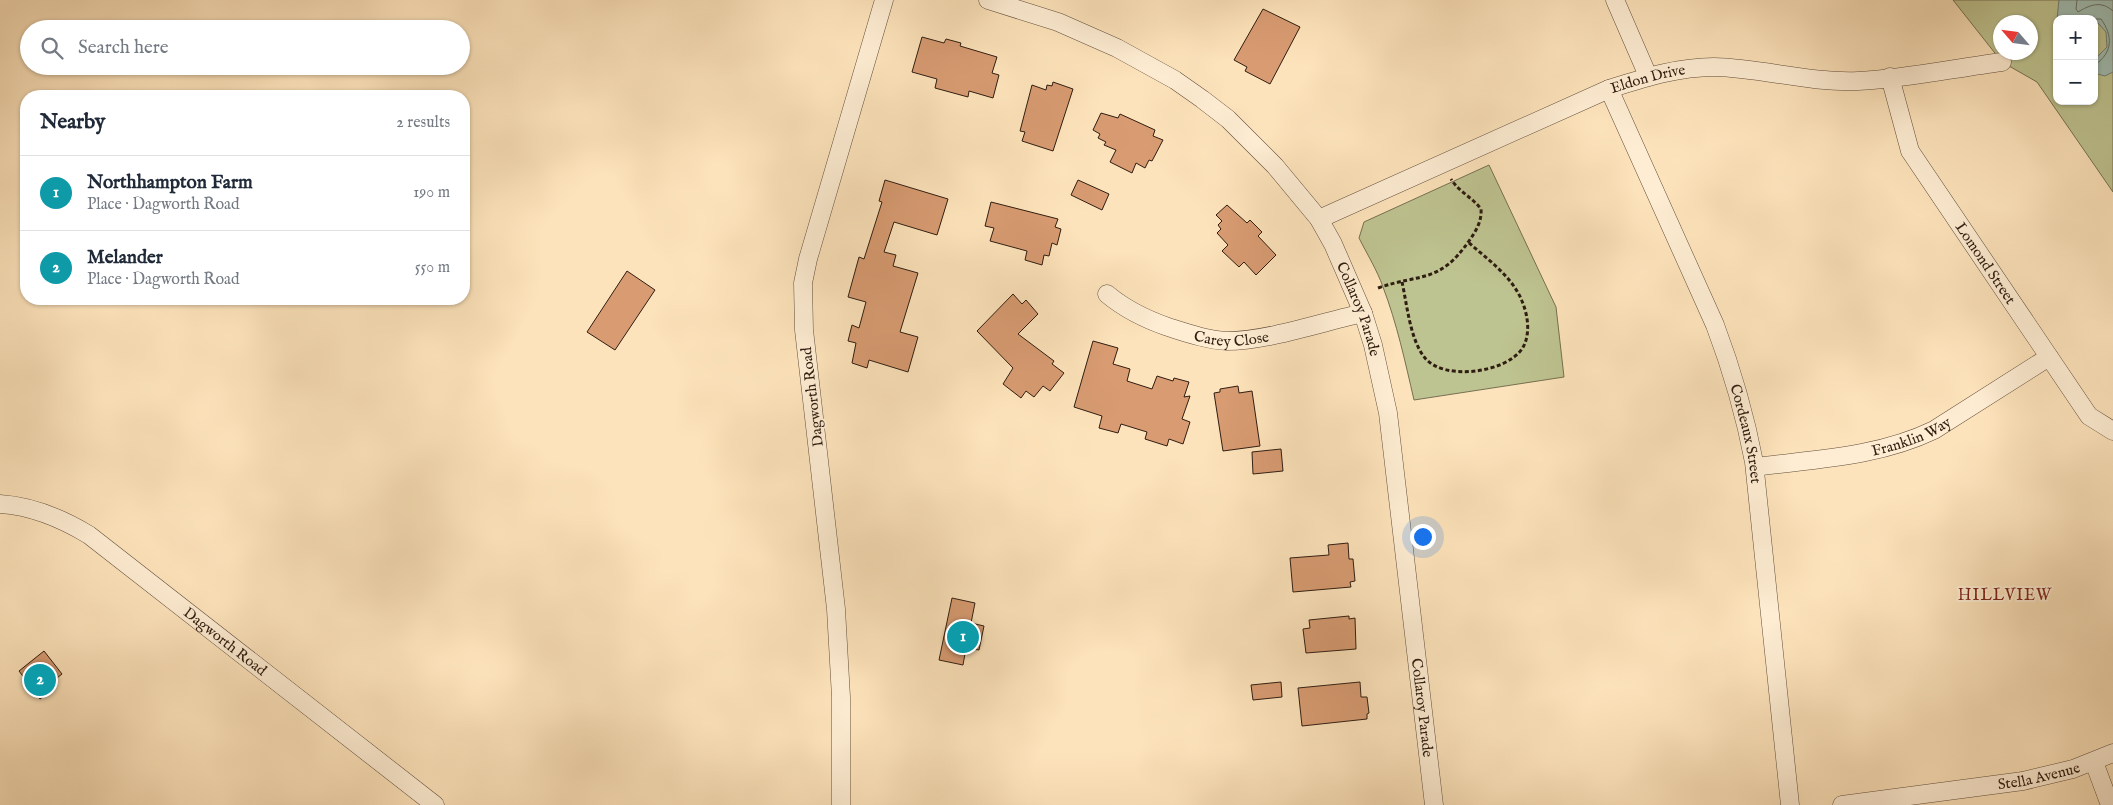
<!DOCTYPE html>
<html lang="en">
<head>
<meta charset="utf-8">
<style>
	:root { --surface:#fff; --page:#f6f6f7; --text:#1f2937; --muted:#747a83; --line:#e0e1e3; --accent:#0f766e }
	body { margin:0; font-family:"IM FELL English",serif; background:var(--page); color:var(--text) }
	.controls { position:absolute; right:15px; top:15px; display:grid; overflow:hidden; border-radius:10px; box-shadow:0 1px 4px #0004 }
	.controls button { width:45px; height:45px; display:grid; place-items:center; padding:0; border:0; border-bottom:1px solid var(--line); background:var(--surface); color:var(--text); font:25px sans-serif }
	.compass { position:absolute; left:1993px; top:15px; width:45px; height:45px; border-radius:50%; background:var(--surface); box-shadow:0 1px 4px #0004; rotate:298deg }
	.you { position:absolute; left:1422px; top:536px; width:18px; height:18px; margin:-12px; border:4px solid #fff; border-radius:50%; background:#1a73e8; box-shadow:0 0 0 8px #1a73e833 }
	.badge { display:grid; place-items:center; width:32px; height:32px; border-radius:50%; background:var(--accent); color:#fff; font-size:16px; font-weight:700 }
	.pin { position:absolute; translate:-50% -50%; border:2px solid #fff; box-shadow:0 1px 5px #0006 }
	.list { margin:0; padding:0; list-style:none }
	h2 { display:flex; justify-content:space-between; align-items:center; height:65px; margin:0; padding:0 20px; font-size:21px }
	h2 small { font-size:16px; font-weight:400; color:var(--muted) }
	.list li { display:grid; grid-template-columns:32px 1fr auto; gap:15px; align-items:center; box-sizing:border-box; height:75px; padding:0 20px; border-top:1px solid var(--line) }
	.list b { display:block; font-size:19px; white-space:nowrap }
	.list p { margin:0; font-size:16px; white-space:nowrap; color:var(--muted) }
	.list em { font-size:16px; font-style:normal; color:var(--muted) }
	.icon { flex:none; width:28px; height:28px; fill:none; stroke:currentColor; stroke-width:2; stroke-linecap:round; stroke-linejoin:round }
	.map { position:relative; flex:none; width:2113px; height:805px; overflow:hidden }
	.search { position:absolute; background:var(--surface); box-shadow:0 1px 4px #0004; left:20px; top:20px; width:450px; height:55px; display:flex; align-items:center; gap:12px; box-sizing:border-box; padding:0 18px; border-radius:28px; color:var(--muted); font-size:19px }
	.panel { position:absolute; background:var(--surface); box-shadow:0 1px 4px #0004; left:20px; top:90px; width:450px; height:215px; border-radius:20px }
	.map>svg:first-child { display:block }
	.green { fill:#bec491; stroke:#767051; fill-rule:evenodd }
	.water { fill:#9fbeb4; stroke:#727e73 }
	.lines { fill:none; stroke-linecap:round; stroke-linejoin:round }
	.shore { stroke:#676e62; stroke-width:1 }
	.building { fill:#d89b72; stroke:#2f1d11 }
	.minor-casing { stroke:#624e3c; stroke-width:19 }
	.path { stroke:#2f1d11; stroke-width:3; stroke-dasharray:4 2.5; stroke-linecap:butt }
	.minor { stroke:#feedd3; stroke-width:18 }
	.labels { text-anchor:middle; stroke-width:4; stroke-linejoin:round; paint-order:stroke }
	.street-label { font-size:15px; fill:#2f1d11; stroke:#feedd3 }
	.neighbourhood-label { font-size:16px; letter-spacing:1px; fill:#7a1f14; stroke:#feedd3 }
</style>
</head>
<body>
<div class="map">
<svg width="2113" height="805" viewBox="0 0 2113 805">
	<rect width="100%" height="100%" fill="#fde3bb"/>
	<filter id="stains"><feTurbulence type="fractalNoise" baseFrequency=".004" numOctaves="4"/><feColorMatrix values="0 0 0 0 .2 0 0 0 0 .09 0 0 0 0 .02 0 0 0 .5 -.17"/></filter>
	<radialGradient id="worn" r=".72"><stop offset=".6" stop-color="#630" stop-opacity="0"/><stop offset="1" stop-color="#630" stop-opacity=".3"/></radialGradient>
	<g class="green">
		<path d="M1953,0H2113V192L2037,82L2002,62ZM2057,19H2094V101H2057ZM2000,22H2030V52H2000Z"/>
		<path d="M1489,165L1556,307L1564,377L1414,400C1405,361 1397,324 1383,287C1377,270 1367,254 1359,238L1364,222Z"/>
	</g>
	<polygon class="water" points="2059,0 2113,0 2113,72 2105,76 2094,73 2097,57 2107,47 2106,32 2098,23 2094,23 2094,19 2057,19"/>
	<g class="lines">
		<g class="shore">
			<path d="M2077,0L2076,9L2078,12C2090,5 2101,0 2113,11"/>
			<path d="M2092,19H2101C2113,36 2113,52 2095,65L2094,64"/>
		</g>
	</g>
	<g class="building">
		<polygon points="1263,9 1300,27 1270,84 1245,71 1247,67 1234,60"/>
		<polygon points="922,37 944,43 946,39 961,43 960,46 997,57 992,73 999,75 993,98 969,91 968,97 935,88 937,79 912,72"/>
		<polygon points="1053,82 1073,89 1053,151 1022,141 1025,132 1020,131 1032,85 1046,90 1047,85 1052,86"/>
		<polygon points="1101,113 1118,118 1120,114 1155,130 1153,136 1163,140 1152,161 1149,160 1145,168 1136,163 1132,173 1110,162 1116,150 1104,145 1106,142 1098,138 1100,134 1093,130"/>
		<polygon points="885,180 948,199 937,235 894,222 884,252 896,255 893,266 918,273 900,332 918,337 908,372 869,360 867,368 852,363 856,343 848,341 852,325 859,328 866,302 848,297 859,257 864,259 882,202 879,201"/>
		<polygon points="1078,180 1109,194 1102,210 1071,195"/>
		<polygon points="991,202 1058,219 1055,227 1061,229 1057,245 1052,243 1049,256 1044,255 1042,265 1025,260 1027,251 990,241 994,228 985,226"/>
		<polygon points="1227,205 1247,223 1250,220 1262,232 1258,236 1276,255 1256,275 1244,262 1239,267 1222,251 1228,245 1217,233 1221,229 1218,225 1222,221 1216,215"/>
		<polygon points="627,271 655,290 615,350 587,332"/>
		<polygon points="1013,294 1022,304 1026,300 1038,314 1018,334 1054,361 1052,364 1064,373 1050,391 1043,386 1034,397 1026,391 1021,398 1003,384 1013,368 977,331"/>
		<polygon points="1093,341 1118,348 1113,364 1130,369 1127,381 1152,389 1157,376 1173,381 1174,378 1189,382 1184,397 1190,396 1182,419 1190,422 1183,444 1169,439 1167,446 1145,439 1147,432 1121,424 1118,433 1099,428 1102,416 1074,407"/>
		<polygon points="1238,386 1239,393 1252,391 1260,446 1223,451 1214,393 1220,392 1220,389"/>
		<polygon points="1281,449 1283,471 1253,474 1252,452"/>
		<polygon points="1348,543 1349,559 1353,559 1355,581 1350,582 1351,587 1293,592 1290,558 1329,555 1328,545"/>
		<polygon points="952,598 975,603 971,623 984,626 979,650 966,648 963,665 939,660"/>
		<polygon points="1349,616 1349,619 1355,618 1356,649 1306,653 1303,629 1310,628 1309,620"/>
		<polygon points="44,651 62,674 48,685 52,690 40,699 19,671"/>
		<polygon points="1281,682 1282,697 1253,700 1251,685"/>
		<polygon points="1360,682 1361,697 1367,697 1369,713 1367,714 1367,719 1302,726 1298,688"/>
	</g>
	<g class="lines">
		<defs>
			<g id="minor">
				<path id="s1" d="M988,0L1058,22L1117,48L1175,80L1202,99L1228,119L1275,166L1319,219L1333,244L1363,313L1373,345L1388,413L1434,805"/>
				<polyline points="1615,0 1648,76"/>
				<path id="s2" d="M1890,77L1910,151L2089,416L2113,431"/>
				<path id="s3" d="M1609,89L1715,325C1732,370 1745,415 1754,462L1790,805"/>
				<path id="s4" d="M1319,219L1609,89C1644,78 1677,67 1714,67C1762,68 1809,83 1858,81C1905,79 1955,68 2002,62"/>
				<path id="s5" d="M1107,294C1126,310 1145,319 1168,327C1187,333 1207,340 1227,341C1267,341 1323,322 1363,313"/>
				<path id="s6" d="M1755,467C1816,459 1878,457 1934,430L2049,357"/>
				<path id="s7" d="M0,504C32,506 61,518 89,535L435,805"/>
				<polyline points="2094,762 2110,805"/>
				<polyline points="841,805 841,697 836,609 804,330 803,283 808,259 884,0"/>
				<path id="s8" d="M1842,805L2023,781L2073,769L2113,753"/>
			</g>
		</defs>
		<use href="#minor" class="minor-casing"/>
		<g class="path">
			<path d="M1402,282C1407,304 1410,340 1425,358C1444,381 1505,373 1522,349C1531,335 1528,315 1522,301C1512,276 1487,259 1468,242"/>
			<path d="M1378,288C1421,273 1439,284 1469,241C1476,231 1482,221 1481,209C1472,197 1459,192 1451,179"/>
		</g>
		<use href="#minor" class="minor"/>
	</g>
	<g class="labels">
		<g class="street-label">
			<text dy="5" stroke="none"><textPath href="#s4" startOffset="358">Eldon Drive</textPath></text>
			<text dy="5" stroke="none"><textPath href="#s2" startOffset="212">Lomond Street</textPath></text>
			<text dy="5" stroke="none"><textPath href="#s1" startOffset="504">Collaroy Parade</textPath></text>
			<text dy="5" stroke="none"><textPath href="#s5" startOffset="135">Carey Close</textPath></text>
			<text transform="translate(812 397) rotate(-97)" y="5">Dagworth Road</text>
			<text dy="5" stroke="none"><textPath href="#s3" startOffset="372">Cordeaux Street</textPath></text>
			<text dy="5" stroke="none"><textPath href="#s6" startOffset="160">Franklin Way</textPath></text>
			<text dy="5" stroke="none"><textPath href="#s7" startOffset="268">Dagworth Road</textPath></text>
			<text dy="5" stroke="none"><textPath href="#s1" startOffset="909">Collaroy Parade</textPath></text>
			<text dy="5" stroke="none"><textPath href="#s8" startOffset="199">Stella Avenue</textPath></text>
		</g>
		<g class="neighbourhood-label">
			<text x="2005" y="600">HILLVIEW</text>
		</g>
	</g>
	<rect width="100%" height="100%" filter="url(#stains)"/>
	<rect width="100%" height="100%" fill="url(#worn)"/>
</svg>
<div class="controls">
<button>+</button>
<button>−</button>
</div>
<svg class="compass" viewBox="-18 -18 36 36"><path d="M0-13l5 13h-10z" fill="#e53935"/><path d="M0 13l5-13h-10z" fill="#747a83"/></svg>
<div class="you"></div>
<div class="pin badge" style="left:963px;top:637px;background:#0f9aa8">1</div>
<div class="pin badge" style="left:40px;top:680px;background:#0f9aa8">2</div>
<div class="search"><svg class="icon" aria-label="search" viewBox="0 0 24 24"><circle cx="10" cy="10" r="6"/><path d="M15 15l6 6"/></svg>Search here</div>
<section class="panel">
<h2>Nearby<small>2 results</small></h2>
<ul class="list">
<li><span class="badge" style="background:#0f9aa8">1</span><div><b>Northhampton Farm</b><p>Place · Dagworth Road</p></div><em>190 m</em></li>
<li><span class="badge" style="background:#0f9aa8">2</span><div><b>Melander</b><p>Place · Dagworth Road</p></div><em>550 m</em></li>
</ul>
</section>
</div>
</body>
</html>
